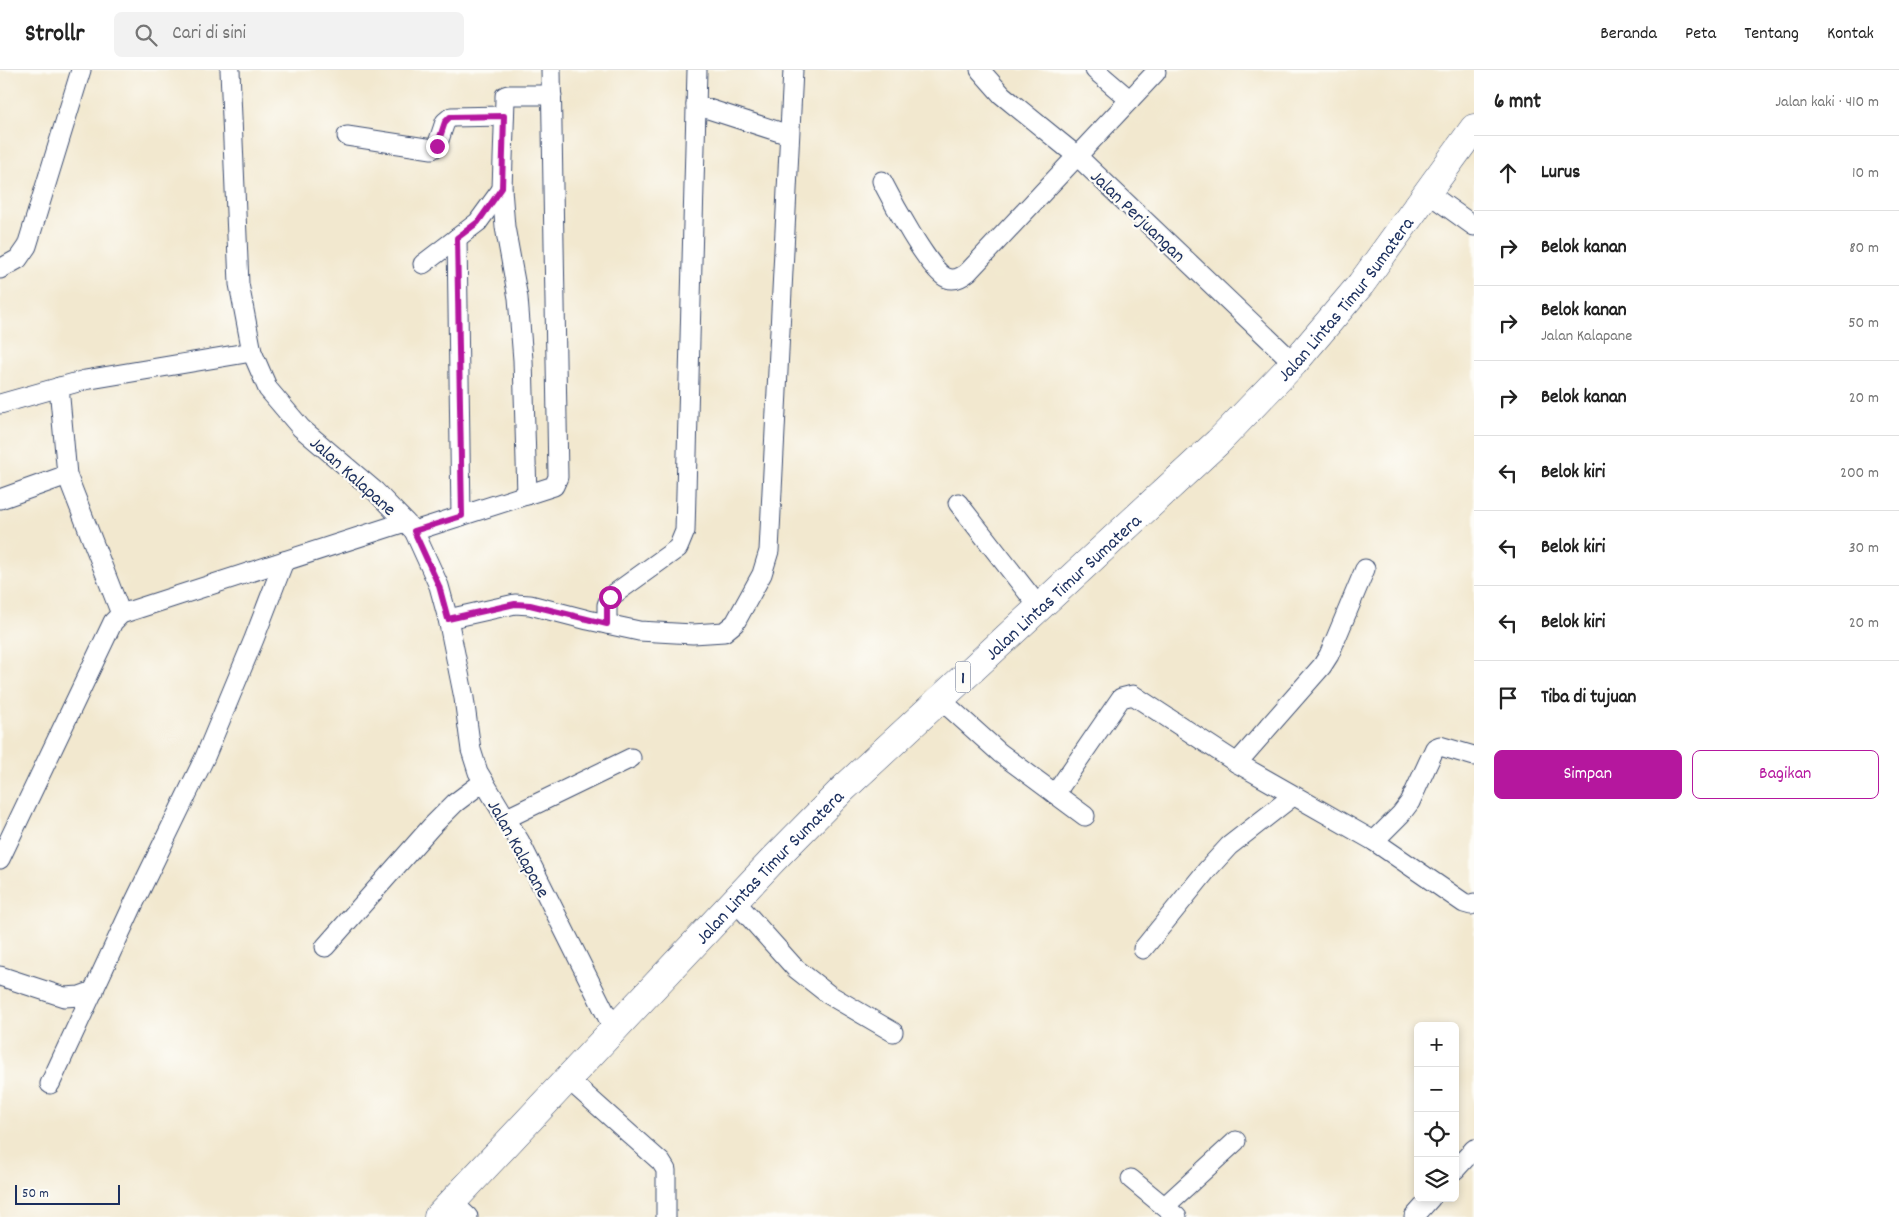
<!DOCTYPE html>
<html lang="id">
<head>
<meta charset="utf-8">
<style>
	:root { --surface:#fff; --page:#f2f2f2; --text:#222; --muted:#767676; --line:#e0e0e0; --accent:#b5179e }
	body { margin:0; font-family:Dekko,sans-serif; background:var(--page); color:var(--text) }
	.controls { position:absolute; right:15px; bottom:15px; display:grid; overflow:hidden; border-radius:8px; box-shadow:0 2px 8px #0003 }
	.controls button { width:45px; height:45px; display:grid; place-items:center; padding:0; border:0; border-bottom:1px solid var(--line); background:var(--surface); color:var(--text); font:25px sans-serif }
	.scale { position:absolute; left:15px; bottom:12px; width:105px; box-sizing:border-box; padding-left:5px; border:2px solid #1b2f5e; border-top:0; font-size:14px; line-height:18px; white-space:nowrap; color:#1b2f5e; -webkit-text-stroke:4px #fdfcf7; paint-order:stroke }
	.stop { position:absolute; width:15px; height:15px; margin:-11px; border:4px solid #b5179e; border-radius:50%; background:#fff }
	.stop.end { background:#b5179e; border-color:#fff; box-shadow:0 1px 5px #0008 }
	.list { margin:0; padding:0; list-style:none }
	h2 { display:flex; justify-content:space-between; align-items:center; height:65px; margin:0; padding:0 20px; font-size:21px }
	h2 small { font-size:16px; font-weight:400; color:var(--muted) }
	.list li { display:grid; grid-template-columns:32px 1fr auto; gap:15px; align-items:center; box-sizing:border-box; height:75px; padding:0 20px; border-top:1px solid var(--line) }
	.list b { display:block; font-size:19px; white-space:nowrap }
	.list p { margin:0; font-size:16px; white-space:nowrap; color:var(--muted) }
	.list em { font-size:16px; font-style:normal; color:var(--muted) }
	.actions { display:flex; gap:10px; padding:15px 20px }
	.actions a { flex:1; padding:11px 0; border:1px solid var(--accent); border-radius:8px; text-align:center; font-size:18px; color:var(--accent) }
	.actions .main { background:var(--accent); color:#fff }
	.icon { flex:none; width:28px; height:28px; fill:none; stroke:currentColor; stroke-width:2; stroke-linecap:round; stroke-linejoin:round }
	.map { position:relative; flex:none; width:1474px; height:1147px; overflow:hidden }
	header { display:flex; align-items:center; gap:30px; box-sizing:border-box; height:70px; padding:0 25px; background:var(--surface); border-bottom:1px solid var(--line) }
	header strong { font-size:24px }
	nav { display:flex; gap:28px; margin-inline-start:auto; font-size:18px }
	.search { width:350px; height:45px; background:var(--page); display:flex; align-items:center; gap:12px; box-sizing:border-box; padding:0 18px; border-radius:8px; color:var(--muted); font-size:19px }
	main { display:flex }
	aside { flex:1; background:var(--surface) }
	.map>svg:first-child { display:block }
	.lines { fill:none; stroke-linecap:round; stroke-linejoin:round }
	.minor-casing { stroke:#3b4b6f; stroke-width:21 }
	.highway-casing { stroke:#3b4b6f; stroke-width:29 }
	.minor { stroke:#fff; stroke-width:19 }
	.highway { stroke:#fff; stroke-width:28 }
	.route { stroke:#b5179e; stroke-width:6 }
	.labels { text-anchor:middle; stroke-width:4.5; stroke-linejoin:round; paint-order:stroke }
	.shield { fill:#fdfcf7; stroke:#5f6c8c; stroke-width:1 }
	.shield-label { font-size:18px; font-weight:bold; fill:#1b2f5e }
	.street-label { font-size:19px; fill:#1b2f5e; stroke:#fdfcf7 }
</style>
</head>
<body>
<header>
<strong>Strollr</strong>
<div class="search"><svg class="icon" aria-label="search" viewBox="0 0 24 24"><circle cx="10" cy="10" r="6"/><path d="M15 15l6 6"/></svg>Cari di sini</div>
<nav><a>Beranda</a><a>Peta</a><a>Tentang</a><a>Kontak</a></nav>
</header>
<main>
<div class="map">
<svg width="1474" height="1147" viewBox="0 0 1474 1147">
	<rect width="100%" height="100%" fill="#fdfcf7"/>
	<filter id="ink" filterUnits="userSpaceOnUse"><feTurbulence type="fractalNoise" baseFrequency=".02" numOctaves="2"/><feDisplacementMap in="SourceGraphic" scale="10" xChannelSelector="R" yChannelSelector="G"/><feConvolveMatrix kernelMatrix="1 2 1 2 8 2 1 2 1" color-interpolation-filters="sRGB"/></filter>
	<filter id="wash" filterUnits="userSpaceOnUse"><feTurbulence type="fractalNoise" baseFrequency=".0096" numOctaves="4" result="noise"/><feDisplacementMap in="SourceGraphic" scale="20" xChannelSelector="R" yChannelSelector="G"/><feGaussianBlur stdDeviation="1.12" result="paint"/><feColorMatrix in="noise" values="0 0 0 0 0 0 0 0 0 0 0 0 0 0 0 0 0 1.4 0 .05"/><feComposite in="paint" operator="in"/></filter>
	<g filter="url(#wash)">
		<rect width="100%" height="100%" fill="#f2e8cf"/>
	</g>
	<g filter="url(#ink)">
		<g class="lines">
			<defs>
				<g id="minor">
					<polyline points="230,0 239,214 252,282 268,319 301,358 375,421 414,461 439,516 448,549 464,628 471,680 478,702 520,772 614,960"/>
					<polyline points="980,0 1002,25 1077,86 1294,293"/>
					<polyline points="1095,0 1130,30"/>
					<polyline points="696,35 789,65"/>
					<polyline points="347,66 432,79 437,76 445,52 451,47 504,46"/>
					<path d="M882,111C891,129 930,202 947,208C955,211 962,207 968,202L1156,2"/>
					<polyline points="1428,123 1474,156"/>
					<polyline points="457,168 461,446"/>
					<polyline points="423,194 478,152 502,119"/>
					<polyline points="0,199 18,189 27,176 81,0"/>
					<polyline points="0,334 85,310 252,282"/>
					<polyline points="67,405 121,544"/>
					<polyline points="527,425 523,290 518,228 505,157 502,119 505,29 505,26 508,25 552,25"/>
					<polyline points="0,429 67,405 59,317"/>
					<polyline points="958,433 1039,537"/>
					<polyline points="414,461 554,416 558,407 551,0"/>
					<polyline points="448,549 515,534 530,535 588,550 639,561 693,564 724,562 735,553 762,504 769,481 793,0"/>
					<polyline points="607,554 607,535 610,527 678,478 685,461 697,0"/>
					<polyline points="940,629 1000,683 1085,746"/>
					<polyline points="1237,693 1322,596 1329,585 1365,499"/>
					<polyline points="1055,724 1121,628 1133,625 1237,693 1374,771 1464,833 1471,835 1474,833"/>
					<polyline points="505,749 631,688"/>
					<polyline points="1374,771 1401,744 1410,732 1435,678 1440,676 1474,686"/>
					<polyline points="0,789 113,552 121,544 405,452"/>
					<polyline points="735,831 795,898 828,924 893,962"/>
					<polyline points="325,877 431,757 455,733 483,712"/>
					<polyline points="1143,879 1207,800 1229,776 1293,726"/>
					<polyline points="0,906 64,927 80,926 94,921"/>
					<polyline points="568,1009 661,1092 666,1100 666,1147"/>
					<polyline points="50,1014 134,833 205,687 254,569 284,491"/>
					<polyline points="1455,1100 1474,1079"/>
					<polyline points="1131,1109 1177,1147"/>
					<polyline points="452,1132 468,1147"/>
					<polyline points="1165,1136 1236,1071"/>
					<polyline points="1414,1147 1431,1128"/>
				</g>
				<g id="highway">
					<path id="s1" d="M438,1147L773,790L843,719L1218,372L1294,293L1361,214L1474,58"/>
				</g>
			</defs>
			<use href="#minor" class="minor-casing"/>
			<use href="#highway" class="highway-casing"/>
			<use href="#minor" class="minor"/>
			<use href="#highway" class="highway"/>
		</g>
	</g>
	<g class="lines" filter="url(#ink)">
		<polyline class="route" points="437,76 445,52 450,47 504,46 502,118 478,152 457,168 462,446 414,461 439,516 448,549 515,534 530,535 607,554 607,535 610,527"/>
	</g>
	<g class="labels">
		<rect class="shield" x="955.5" y="591.5" width="15" height="31" rx="4"/>
		<g class="shield-label">
			<text x="963" y="613">1</text>
		</g>
		<g class="street-label">
			<text transform="translate(1139 145) rotate(44)" y="7">Jalan Perjuangan</text>
			<text dy="7" stroke="none"><textPath href="#s1" startOffset="1292">Jalan Lintas Timur Sumatera</textPath></text>
			<text transform="translate(354 405) rotate(42)" y="7">Jalan Kalapane</text>
			<text dy="7" stroke="none"><textPath href="#s1" startOffset="888">Jalan Lintas Timur Sumatera</textPath></text>
			<text transform="translate(520 778) rotate(61)" y="7">Jalan Kalapane</text>
			<text dy="7" stroke="none"><textPath href="#s1" startOffset="482">Jalan Lintas Timur Sumatera</textPath></text>
		</g>
	</g>
</svg>
<div class="controls">
<button>+</button>
<button>−</button>
<button><svg class="icon" aria-label="locate" viewBox="0 0 24 24"><circle cx="12" cy="12" r="6"/><path d="M12 2v4M12 18v4M2 12h4M18 12h4"/></svg></button>
<button><svg class="icon" aria-label="layers" viewBox="0 0 24 24"><path d="M12 4l9 5-9 5-9-5zM3 14l9 5 9-5"/></svg></button>
</div>
<div class="scale">50 m</div>
<div class="stop" style="left:610px;top:527px"></div>
<div class="stop end" style="left:437px;top:76px"></div>
</div>
<aside>
<h2>6 mnt<small>Jalan kaki · 410 m</small></h2>
<ul class="list">
<li><svg class="icon" aria-label="ahead" viewBox="0 0 24 24"><path d="M12 20V5M6 11l6-6 6 6"/></svg><div><b>Lurus</b></div><em>10 m</em></li>
<li><svg class="icon" aria-label="right" viewBox="0 0 24 24"><path d="M7 20v-9h11M14 6l5 5-5 5"/></svg><div><b>Belok kanan</b></div><em>80 m</em></li>
<li><svg class="icon" aria-label="right" viewBox="0 0 24 24"><path d="M7 20v-9h11M14 6l5 5-5 5"/></svg><div><b>Belok kanan</b><p>Jalan Kalapane</p></div><em>50 m</em></li>
<li><svg class="icon" aria-label="right" viewBox="0 0 24 24"><path d="M7 20v-9h11M14 6l5 5-5 5"/></svg><div><b>Belok kanan</b></div><em>20 m</em></li>
<li><svg class="icon" aria-label="left" viewBox="0 0 24 24"><path d="M17 20v-9H6M10 6l-5 5 5 5"/></svg><div><b>Belok kiri</b></div><em>200 m</em></li>
<li><svg class="icon" aria-label="left" viewBox="0 0 24 24"><path d="M17 20v-9H6M10 6l-5 5 5 5"/></svg><div><b>Belok kiri</b></div><em>30 m</em></li>
<li><svg class="icon" aria-label="left" viewBox="0 0 24 24"><path d="M17 20v-9H6M10 6l-5 5 5 5"/></svg><div><b>Belok kiri</b></div><em>20 m</em></li>
<li><svg class="icon" aria-label="arrive" viewBox="0 0 24 24"><path d="M6 21V4h12l-3 4 3 4H6"/></svg><div><b>Tiba di tujuan</b></div></li>
</ul>
<div class="actions"><a class="main">Simpan</a><a>Bagikan</a></div>
</aside>
</main>
</body>
</html>
